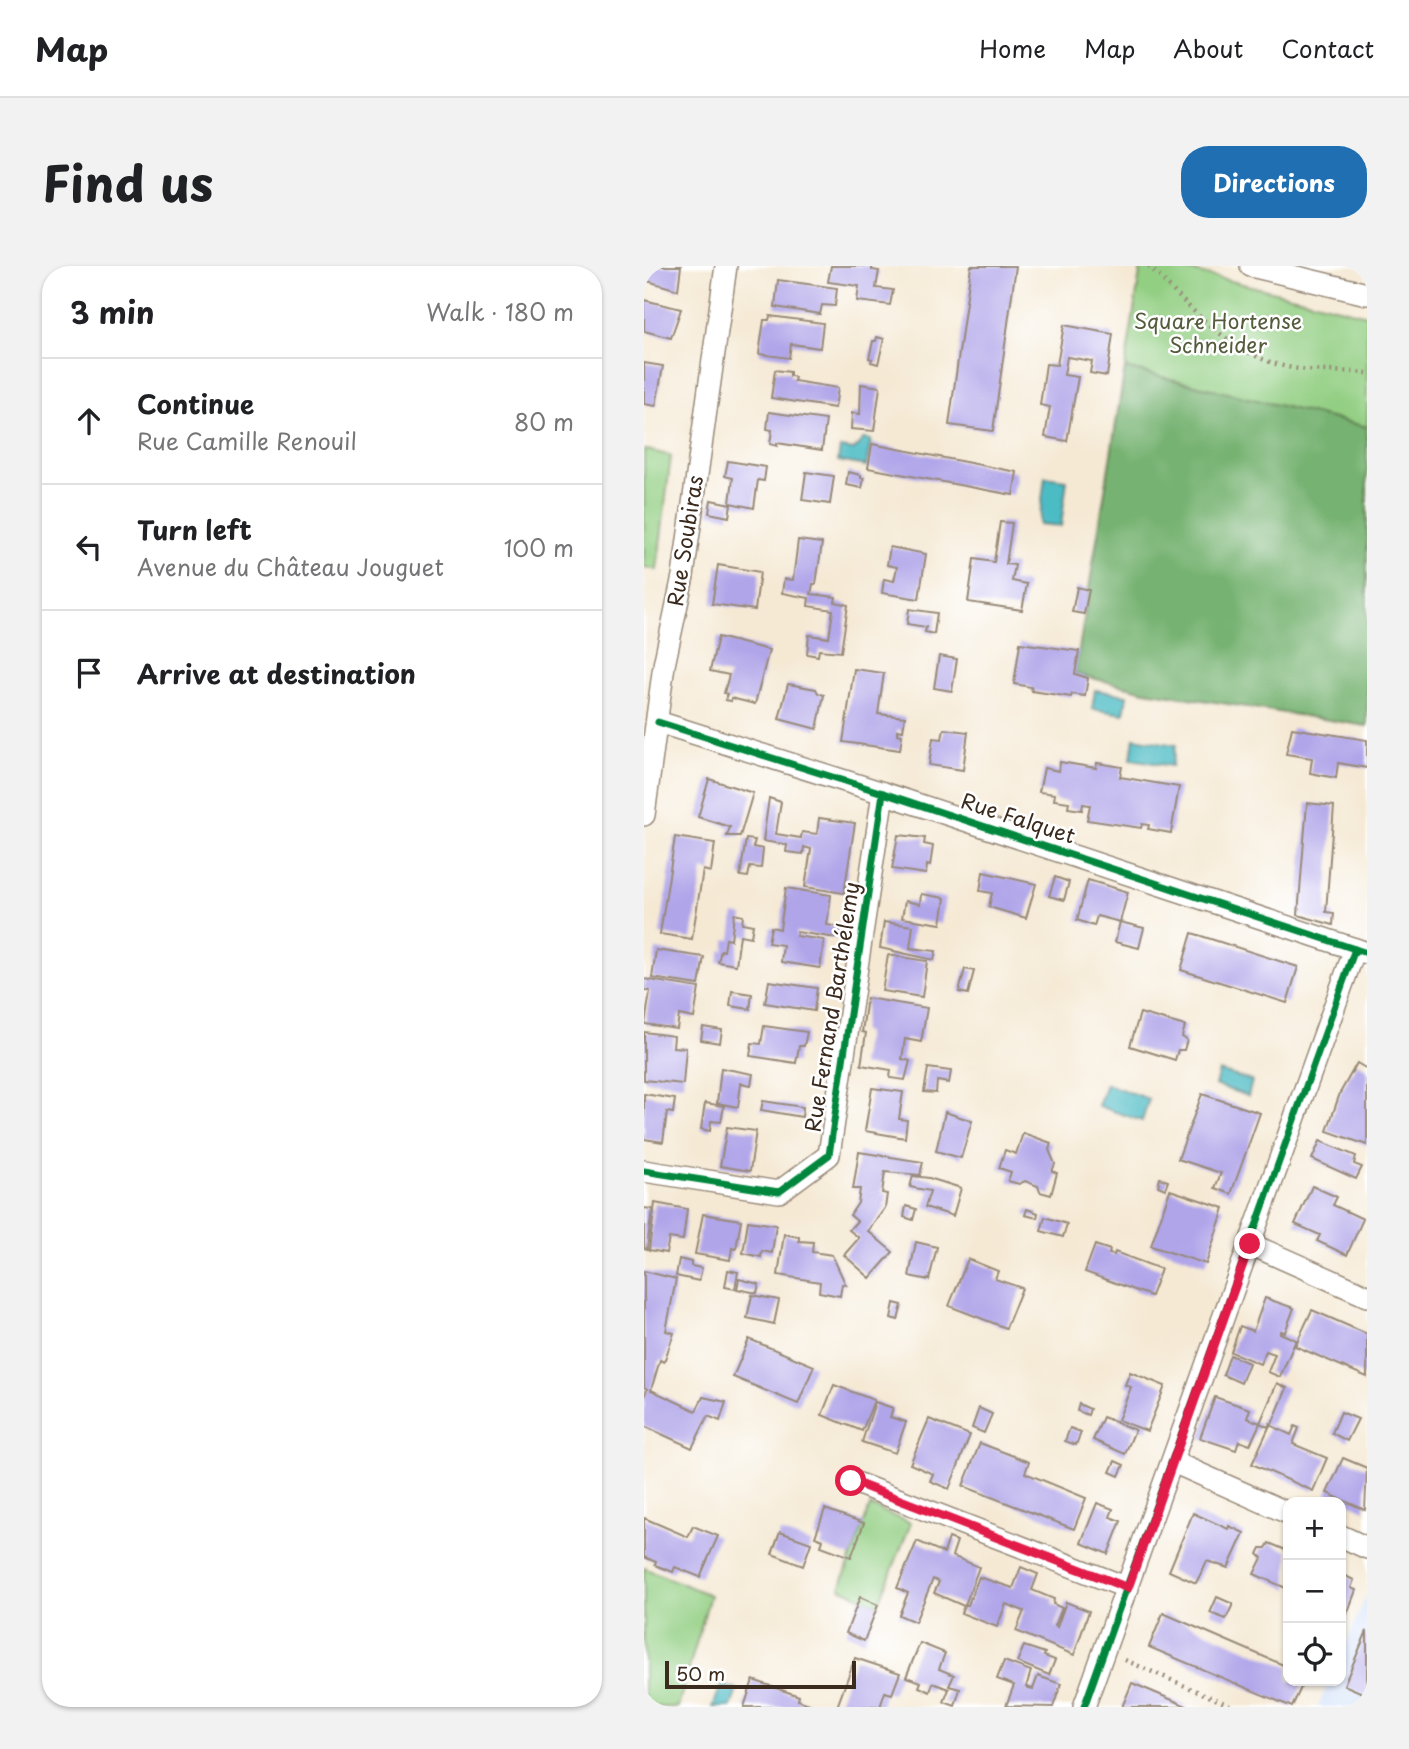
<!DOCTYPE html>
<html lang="en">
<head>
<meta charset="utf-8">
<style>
	:root { --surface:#fff; --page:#f2f2f2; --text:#202124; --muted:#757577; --line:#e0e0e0; --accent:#1f6fb2 }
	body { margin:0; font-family:"Playpen Sans",sans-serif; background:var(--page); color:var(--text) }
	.controls { position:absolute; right:21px; bottom:21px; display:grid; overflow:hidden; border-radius:14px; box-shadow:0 2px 5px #0004 }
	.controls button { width:63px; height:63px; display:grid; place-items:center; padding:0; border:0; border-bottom:2px solid var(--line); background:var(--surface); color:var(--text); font:35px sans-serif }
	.scale { position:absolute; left:21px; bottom:18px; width:191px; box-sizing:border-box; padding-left:7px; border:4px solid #3b2a1e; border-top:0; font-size:19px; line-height:24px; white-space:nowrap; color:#3b2a1e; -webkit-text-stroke:5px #fff; paint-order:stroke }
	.stop { position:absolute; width:21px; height:21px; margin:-16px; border:5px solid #e11d48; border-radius:50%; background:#fff }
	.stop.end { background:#e11d48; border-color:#fff; box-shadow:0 2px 7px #0008 }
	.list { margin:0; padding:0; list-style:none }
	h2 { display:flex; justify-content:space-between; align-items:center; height:91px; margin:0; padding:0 28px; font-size:30px }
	h2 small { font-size:23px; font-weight:400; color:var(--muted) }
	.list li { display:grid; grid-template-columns:46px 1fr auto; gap:21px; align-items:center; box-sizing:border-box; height:126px; padding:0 28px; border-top:2px solid var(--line) }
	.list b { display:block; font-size:26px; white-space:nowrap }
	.list p { margin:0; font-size:23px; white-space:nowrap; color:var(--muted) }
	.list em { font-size:23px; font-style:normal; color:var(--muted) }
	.icon { flex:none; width:38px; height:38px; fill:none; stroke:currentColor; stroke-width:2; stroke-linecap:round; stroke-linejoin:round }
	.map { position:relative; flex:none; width:723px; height:1441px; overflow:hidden; border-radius:28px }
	header { display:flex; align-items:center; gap:42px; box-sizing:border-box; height:98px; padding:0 35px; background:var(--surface); border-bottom:2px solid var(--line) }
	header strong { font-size:33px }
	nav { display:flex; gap:38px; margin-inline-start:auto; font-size:24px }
	.intro { display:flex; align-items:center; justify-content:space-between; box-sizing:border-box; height:168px; padding:0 42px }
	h1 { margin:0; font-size:49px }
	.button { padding:18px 32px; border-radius:28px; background:var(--accent); color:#fff; font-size:24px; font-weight:700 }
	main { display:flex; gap:42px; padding:0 42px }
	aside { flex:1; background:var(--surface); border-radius:28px; box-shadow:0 2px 5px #0004 }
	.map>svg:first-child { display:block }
	.built { fill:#cbdcf9 }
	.green { fill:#93cf83; stroke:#677c50; stroke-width:2 }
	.forest { fill:#76b271; stroke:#586e48; stroke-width:2 }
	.water { fill:#4cbbc4; stroke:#447271; stroke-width:2 }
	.building { fill:#b0a5e9 }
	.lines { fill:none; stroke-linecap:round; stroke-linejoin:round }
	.minor-casing { stroke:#988a79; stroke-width:24 }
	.path { stroke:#988a79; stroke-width:4.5; stroke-dasharray:2 5; stroke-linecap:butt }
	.minor { stroke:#fff; stroke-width:21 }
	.cycleway-casing { stroke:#fff; stroke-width:11 }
	.cycleway { stroke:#00873e; stroke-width:7 }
	.route { stroke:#e11d48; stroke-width:9 }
	.labels { text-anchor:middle; stroke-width:5; stroke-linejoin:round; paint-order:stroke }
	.park-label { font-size:21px; fill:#555c3c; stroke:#fff }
	.street-label { font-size:21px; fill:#3b2a1e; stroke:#fff }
</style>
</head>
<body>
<header>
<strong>Map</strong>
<nav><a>Home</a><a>Map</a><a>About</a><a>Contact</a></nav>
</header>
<div class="intro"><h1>Find us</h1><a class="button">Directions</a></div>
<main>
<aside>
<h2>3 min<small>Walk · 180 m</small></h2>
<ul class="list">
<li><svg class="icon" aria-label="ahead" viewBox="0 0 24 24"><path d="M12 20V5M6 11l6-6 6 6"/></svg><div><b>Continue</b><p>Rue Camille Renouil</p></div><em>80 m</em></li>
<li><svg class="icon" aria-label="left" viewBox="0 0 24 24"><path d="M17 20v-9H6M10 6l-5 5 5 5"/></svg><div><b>Turn left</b><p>Avenue du Château Jouguet</p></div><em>100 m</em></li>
<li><svg class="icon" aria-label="arrive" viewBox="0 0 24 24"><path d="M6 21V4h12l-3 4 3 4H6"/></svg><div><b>Arrive at destination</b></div></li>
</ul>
</aside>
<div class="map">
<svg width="723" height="1441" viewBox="0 0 723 1441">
	<rect width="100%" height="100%" fill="#fff"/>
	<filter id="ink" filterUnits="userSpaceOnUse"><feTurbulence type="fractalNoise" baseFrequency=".0143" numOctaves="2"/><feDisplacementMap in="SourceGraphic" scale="14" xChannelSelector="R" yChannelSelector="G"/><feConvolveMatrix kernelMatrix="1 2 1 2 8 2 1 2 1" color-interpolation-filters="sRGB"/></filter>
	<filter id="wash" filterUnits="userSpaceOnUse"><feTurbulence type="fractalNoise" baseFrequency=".00686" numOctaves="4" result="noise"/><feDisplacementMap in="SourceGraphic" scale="28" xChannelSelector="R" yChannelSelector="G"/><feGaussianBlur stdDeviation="1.57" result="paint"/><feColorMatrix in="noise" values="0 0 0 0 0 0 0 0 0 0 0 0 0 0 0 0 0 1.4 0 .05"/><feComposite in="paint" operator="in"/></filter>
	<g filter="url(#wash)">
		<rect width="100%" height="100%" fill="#f5e9d4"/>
		<polygon class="built" points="723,1328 723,1441 674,1441 685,1415 697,1415 697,1389"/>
		<g class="green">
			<polygon points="497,0 527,0 723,49 723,161 481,102"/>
			<polygon points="0,183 27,190 13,304 0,301"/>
			<polygon points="226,1240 267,1257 234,1339 196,1322"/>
			<polygon points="0,1302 66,1329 34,1441 0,1441"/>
		</g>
		<polygon class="forest" points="481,102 723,161 723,460 501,425 431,408"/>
		<g class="water">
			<polygon points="219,173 227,174 222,200 194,195 196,182 210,184"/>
			<polygon points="401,211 423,214 417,260 395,258"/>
			<polygon points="451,424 483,429 480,448 448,443"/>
			<polygon points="490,472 532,479 528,500 487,493"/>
			<polygon points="575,805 608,815 604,830 571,819"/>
			<polygon points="462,818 505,833 498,855 454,840"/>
			<polygon points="77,1419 93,1424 87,1441 69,1441"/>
		</g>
		<g id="blocks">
			<g class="building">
				<polygon points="0,0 37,0 34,24 0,14"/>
				<polygon points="187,0 228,0 228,4 235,5 232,22 249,24 246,39 213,35 215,20 184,16"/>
				<polygon points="327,0 372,0 349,165 305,159"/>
				<polygon points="134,14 193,22 191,40 178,39 176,48 131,41"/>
				<polygon points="0,34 37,43 27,72 0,65"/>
				<polygon points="126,50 179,57 176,82 147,78 145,92 115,88 120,54 125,54"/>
				<polygon points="420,59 469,68 463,110 446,107 448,95 423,91 420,109 434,111 423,175 401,171 406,141 396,139 402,98 413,99"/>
				<polygon points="233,71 240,73 234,98 227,96 228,93 225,92 229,75 232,75"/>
				<polygon points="0,97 19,100 12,140 0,138"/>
				<polygon points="131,104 146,106 146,110 151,111 150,115 194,122 191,142 127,132"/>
				<polygon points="217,118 236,121 230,165 207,163 208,147 216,148"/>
				<polygon points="125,146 182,154 178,184 133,177 133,180 126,178 128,164 123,163"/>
				<polygon points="228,178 373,206 369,229 224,202"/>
				<polygon points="84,195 122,201 120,215 114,214 110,242 86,237 89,212 81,210"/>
				<polygon points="162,206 190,210 186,238 158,234"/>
				<polygon points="204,206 217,209 217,212 220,212 218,222 202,219"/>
				<polygon points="67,234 87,238 85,251 65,247"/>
				<polygon points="356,256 368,257 362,298 371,299 368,315 383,318 378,344 324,336 330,293 350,296"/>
				<polygon points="154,274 178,277 172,318 169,318 167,328 192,331 191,336 204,339 197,386 175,384 174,390 163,388 165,369 185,372 189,344 164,340 165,332 138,327 140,313 149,314"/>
				<polygon points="246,281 282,288 275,333 238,327 240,313 250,315 253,301 243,299"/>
				<polygon points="74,299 116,306 111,344 68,338"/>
				<polygon points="433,321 445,324 440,348 428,346"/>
				<polygon points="265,343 293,347 290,368 281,366 282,361 263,358"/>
				<polygon points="74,371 125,384 111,438 87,432 87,435 81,434 83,428 80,427 85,409 66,405"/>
				<polygon points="376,377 435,385 431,408 444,412 441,430 428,428 427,431 388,425 387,421 370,418"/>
				<polygon points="295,390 313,393 308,425 290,422"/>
				<polygon points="210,403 240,407 234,448 261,451 259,465 253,464 253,468 258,469 256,484 199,476"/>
				<polygon points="144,418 172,423 174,427 180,429 173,463 135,453"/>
				<polygon points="648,462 723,474 723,502 694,497 692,512 666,507 668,492 642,488"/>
				<polygon points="300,463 324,466 319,504 285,499 289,472 298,473"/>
				<polygon points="416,496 452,502 453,497 478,501 476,511 535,521 527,567 504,563 505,559 498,558 497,562 443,554 446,539 439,538 438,544 424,542 425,536 410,534 411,528 395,526 400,502 415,505"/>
				<polygon points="65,513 109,527 96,570 83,570 86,561 54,551"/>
				<polygon points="125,532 137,536 132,568 157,572 158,566 173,568 175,552 211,557 200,627 161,621 167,583 160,581 159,588 142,586 143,579 119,575"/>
				<polygon points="663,537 690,540 682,646 690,647 689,659 654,649"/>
				<polygon points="254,569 281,572 280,578 289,580 286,600 283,599 282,608 248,603"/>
				<polygon points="31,571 71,577 67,606 59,604 48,673 16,668"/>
				<polygon points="102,573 111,574 109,581 119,583 117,602 106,601 104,611 96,610"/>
				<polygon points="339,606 392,618 382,652 345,641 348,627 336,625"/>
				<polygon points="411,611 425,616 420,634 405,630"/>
				<polygon points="444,614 484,626 476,656 453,650 450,660 433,654"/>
				<polygon points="142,622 187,629 183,659 195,661 193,672 153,666 152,670 180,674 176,702 137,696 139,679 124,677 127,661 136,663"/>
				<polygon points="277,628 301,632 297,658 258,652 261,635 276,638"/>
				<polygon points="90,648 99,650 98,657 109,659 107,671 96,669 92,699 74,696 77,684 80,685 82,673 87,674"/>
				<polygon points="240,656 269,660 266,682 292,685 290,694 236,682"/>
				<polygon points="476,656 500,662 495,682 471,676"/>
				<polygon points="548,667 654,701 643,737 537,704"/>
				<polygon points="12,684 60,691 55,719 8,712"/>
				<polygon points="244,689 283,695 278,731 238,725"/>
				<polygon points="321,703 330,705 324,728 315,726"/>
				<polygon points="0,713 55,722 50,752 35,749 33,763 1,758 6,725 0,724"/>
				<polygon points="125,715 173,722 170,745 121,737"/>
				<polygon points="88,725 108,728 106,743 86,740"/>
				<polygon points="223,732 283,742 277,776 261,773 258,793 266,795 261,814 246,812 247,804 217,799 222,767 218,766"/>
				<polygon points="496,747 541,760 538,771 543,774 540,784 534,784 531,794 486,780"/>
				<polygon points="120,760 163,766 160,780 155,780 152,797 106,790 108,777 117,778"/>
				<polygon points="59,761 78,764 76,777 57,774"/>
				<polygon points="0,766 30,770 29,781 42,782 39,818 0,814"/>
				<polygon points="713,797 723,803 723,879 683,865 696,827"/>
				<polygon points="77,802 109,808 107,819 97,817 94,841 73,837"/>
				<polygon points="284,802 307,805 305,817 293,815 292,827 280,826"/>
				<polygon points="228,822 259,826 255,853 263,854 261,872 221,865"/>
				<polygon points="0,828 31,833 29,847 23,846 19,876 0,873"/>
				<polygon points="558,828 616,847 587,928 571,922 577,907 534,893"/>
				<polygon points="119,835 159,841 158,851 117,844"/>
				<polygon points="61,837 80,840 77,856 67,855 66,865 57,863"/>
				<polygon points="301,846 328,855 317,892 292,885"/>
				<polygon points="83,861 112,865 106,905 76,900"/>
				<polygon points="379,867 407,877 405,884 411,898 408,905 413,907 407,929 396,926 394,920 381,915 375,918 364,915 367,906 355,902 361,884 372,888"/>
				<polygon points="676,875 712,890 710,898 718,901 712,913 668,893"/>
				<polygon points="215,886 279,896 276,909 241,906 238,927 243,928 241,942 224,965 249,986 226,1012 200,989 215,972 205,964 213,955 206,949 214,937 216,923 209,923"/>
				<polygon points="269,910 285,912 317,922 309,950 281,941 286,925 266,921"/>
				<polygon points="516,912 524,915 521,923 514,920"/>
				<polygon points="668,920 693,931 689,939 719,953 703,989 673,975 676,969 651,958"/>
				<polygon points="526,924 580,942 562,998 507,980"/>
				<polygon points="11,937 43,943 39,974 25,972 22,987 5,984"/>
				<polygon points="262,940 272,943 269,954 260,951"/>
				<polygon points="0,942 8,943 3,983 0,982"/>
				<polygon points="383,943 394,947 393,952 381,949"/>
				<polygon points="59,948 97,954 92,983 88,982 86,994 51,988"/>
				<polygon points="401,951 423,958 419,971 397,965"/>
				<polygon points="104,955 132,959 128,987 118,985 117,991 99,987"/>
				<polygon points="140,968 155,971 155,975 169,976 168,986 188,989 202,1019 198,1018 196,1030 175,1026 176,1016 134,1009"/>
				<polygon points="272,976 293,981 285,1014 265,1010"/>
				<polygon points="451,979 466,984 465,988 470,989 471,986 517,1003 507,1030 441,1006"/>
				<polygon points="35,993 47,996 47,1000 58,1002 55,1015 32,1010"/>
				<polygon points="324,993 354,1005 351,1013 378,1022 362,1062 305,1040"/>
				<polygon points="84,1004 94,1006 91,1023 81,1021"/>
				<polygon points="0,1005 32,1013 22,1065 30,1067 20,1096 16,1094 7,1124 52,1145 59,1131 82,1136 76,1155 64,1150 48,1182 0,1160 0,1131 3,1123 0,1121"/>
				<polygon points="95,1013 115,1018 113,1027 93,1023"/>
				<polygon points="108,1029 135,1034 130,1058 103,1052"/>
				<polygon points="621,1032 650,1042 641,1066 636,1065 636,1067 652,1074 636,1111 624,1106 631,1088 622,1085 616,1098 587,1086 596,1060 609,1065"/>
				<polygon points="250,1037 258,1039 254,1054 247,1052"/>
				<polygon points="668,1044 723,1068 723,1111 651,1080"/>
				<polygon points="105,1073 170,1100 154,1138 89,1111"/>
				<polygon points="586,1089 605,1097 597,1117 579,1109"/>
				<polygon points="486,1106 521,1120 503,1165 474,1154 487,1121 481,1119"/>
				<polygon points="633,1117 643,1122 628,1158 626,1157 624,1161 616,1157 606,1179 595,1175 592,1184 556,1172 571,1131 606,1143 603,1152 616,1157"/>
				<polygon points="190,1119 230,1134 218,1165 178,1149"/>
				<polygon points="231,1136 249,1142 246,1151 262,1156 251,1187 218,1176"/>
				<polygon points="435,1138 446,1143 444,1149 433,1145"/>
				<polygon points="335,1142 348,1148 340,1167 328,1162"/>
				<polygon points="697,1146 714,1153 703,1175 688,1167"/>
				<polygon points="459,1151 491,1164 481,1188 449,1174"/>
				<polygon points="285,1153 326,1169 305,1223 286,1215 289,1208 266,1198"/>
				<polygon points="626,1159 647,1169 651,1160 655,1162 649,1178 683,1192 669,1225 608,1198"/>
				<polygon points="426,1162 437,1166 432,1179 421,1175"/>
				<polygon points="336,1177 385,1196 381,1207 442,1232 430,1263 319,1220"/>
				<polygon points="699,1192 723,1202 721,1244 683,1227"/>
				<polygon points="471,1195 480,1199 475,1210 466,1206"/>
				<polygon points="453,1237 469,1243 466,1251 477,1255 464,1288 437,1277"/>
				<polygon points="181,1243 220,1257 207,1291 177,1280 179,1274 171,1271"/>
				<polygon points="549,1247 584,1263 585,1260 600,1267 584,1302 563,1295 552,1317 525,1305"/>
				<polygon points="0,1252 44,1271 49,1260 74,1270 56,1311 31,1301 29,1306 11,1299 12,1296 0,1291"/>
				<polygon points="136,1266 167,1277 159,1300 128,1288"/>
				<polygon points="305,1272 313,1275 308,1290 335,1301 321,1339 324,1339 335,1311 369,1322 377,1301 394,1308 388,1324 410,1333 409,1338 418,1342 411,1360 413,1361 422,1336 445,1345 430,1389 372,1365 380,1345 362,1338 353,1361 317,1347 320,1340 290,1327 295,1316 289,1313 271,1356 255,1349 264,1327 253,1322 273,1275 300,1287"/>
				<polygon points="625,1277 644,1285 644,1323 610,1308 618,1292 614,1288 617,1282 622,1282"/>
				<polygon points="697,1308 710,1314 707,1322 712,1324 700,1356 697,1355"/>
				<polygon points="216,1331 234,1339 220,1375 202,1367"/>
				<polygon points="573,1331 589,1338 582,1353 566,1347"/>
				<polygon points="519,1347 644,1401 644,1415 660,1415 648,1441 505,1381"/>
				<polygon points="723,1365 723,1429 700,1419"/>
				<polygon points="276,1377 301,1387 295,1403 310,1409 305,1420 316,1423 311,1440 300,1436 305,1423 289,1417 286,1426 275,1421 277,1416 262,1411"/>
				<polygon points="380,1380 401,1387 400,1390 411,1394 405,1409 373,1396"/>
				<polygon points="211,1392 256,1407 248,1428 241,1426 236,1441 193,1441"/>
				<polygon points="360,1395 387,1405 382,1421 389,1423 394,1410 417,1418 409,1441 362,1440 370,1419 353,1413"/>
				<polygon points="109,1414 155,1430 154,1434 168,1439 167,1441 100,1441"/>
				<polygon points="488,1417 545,1441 478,1441"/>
			</g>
		</g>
	</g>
	<g filter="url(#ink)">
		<use href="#blocks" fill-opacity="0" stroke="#988a79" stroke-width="2"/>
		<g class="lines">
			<defs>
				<g id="minor">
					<polyline points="607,0 723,28"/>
					<polyline points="14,456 239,527 723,687"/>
					<polyline points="0,549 20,399 39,310 82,0"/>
					<polyline points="0,905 135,926 185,889 239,527"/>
					<polyline points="606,978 723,1030"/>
					<polyline points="529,1196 644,1247"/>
					<polyline points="207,1215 484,1322"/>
					<polyline points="697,1270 723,1282"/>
					<polyline points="440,1441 711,683"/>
				</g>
			</defs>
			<use href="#minor" class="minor-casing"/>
			<g class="path">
				<path d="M505,0C541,37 581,82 632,98C660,107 694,104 723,107"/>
				<polyline points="481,1394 590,1441"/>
			</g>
			<use href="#minor" class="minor"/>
			<defs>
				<g id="cycleway">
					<polyline points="14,456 239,527 723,687"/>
					<polyline points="0,905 135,926 185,889 239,527"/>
					<polyline points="440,1441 711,683"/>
				</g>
			</defs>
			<use href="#cycleway" class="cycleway-casing"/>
			<use href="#cycleway" class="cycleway"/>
		</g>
	</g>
	<g class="lines" filter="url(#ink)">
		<polyline class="route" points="207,1215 484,1322 606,978"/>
	</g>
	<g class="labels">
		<g class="park-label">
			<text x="574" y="63">Square Hortense<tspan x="574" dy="24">Schneider</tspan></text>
		</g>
		<g class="street-label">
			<text transform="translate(42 275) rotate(-81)" y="7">Rue Soubiras</text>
			<text transform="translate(374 553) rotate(18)" y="7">Rue Falquet</text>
			<text transform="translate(189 741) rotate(-81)" y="7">Rue Fernand Barthélemy</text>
		</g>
	</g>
</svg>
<div class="controls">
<button>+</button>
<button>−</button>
<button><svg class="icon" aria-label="locate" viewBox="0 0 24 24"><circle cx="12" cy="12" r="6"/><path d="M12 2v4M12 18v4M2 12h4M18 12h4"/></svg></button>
</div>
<div class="scale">50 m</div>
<div class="stop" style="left:207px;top:1215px"></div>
<div class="stop end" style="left:606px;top:978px"></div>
</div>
</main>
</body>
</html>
